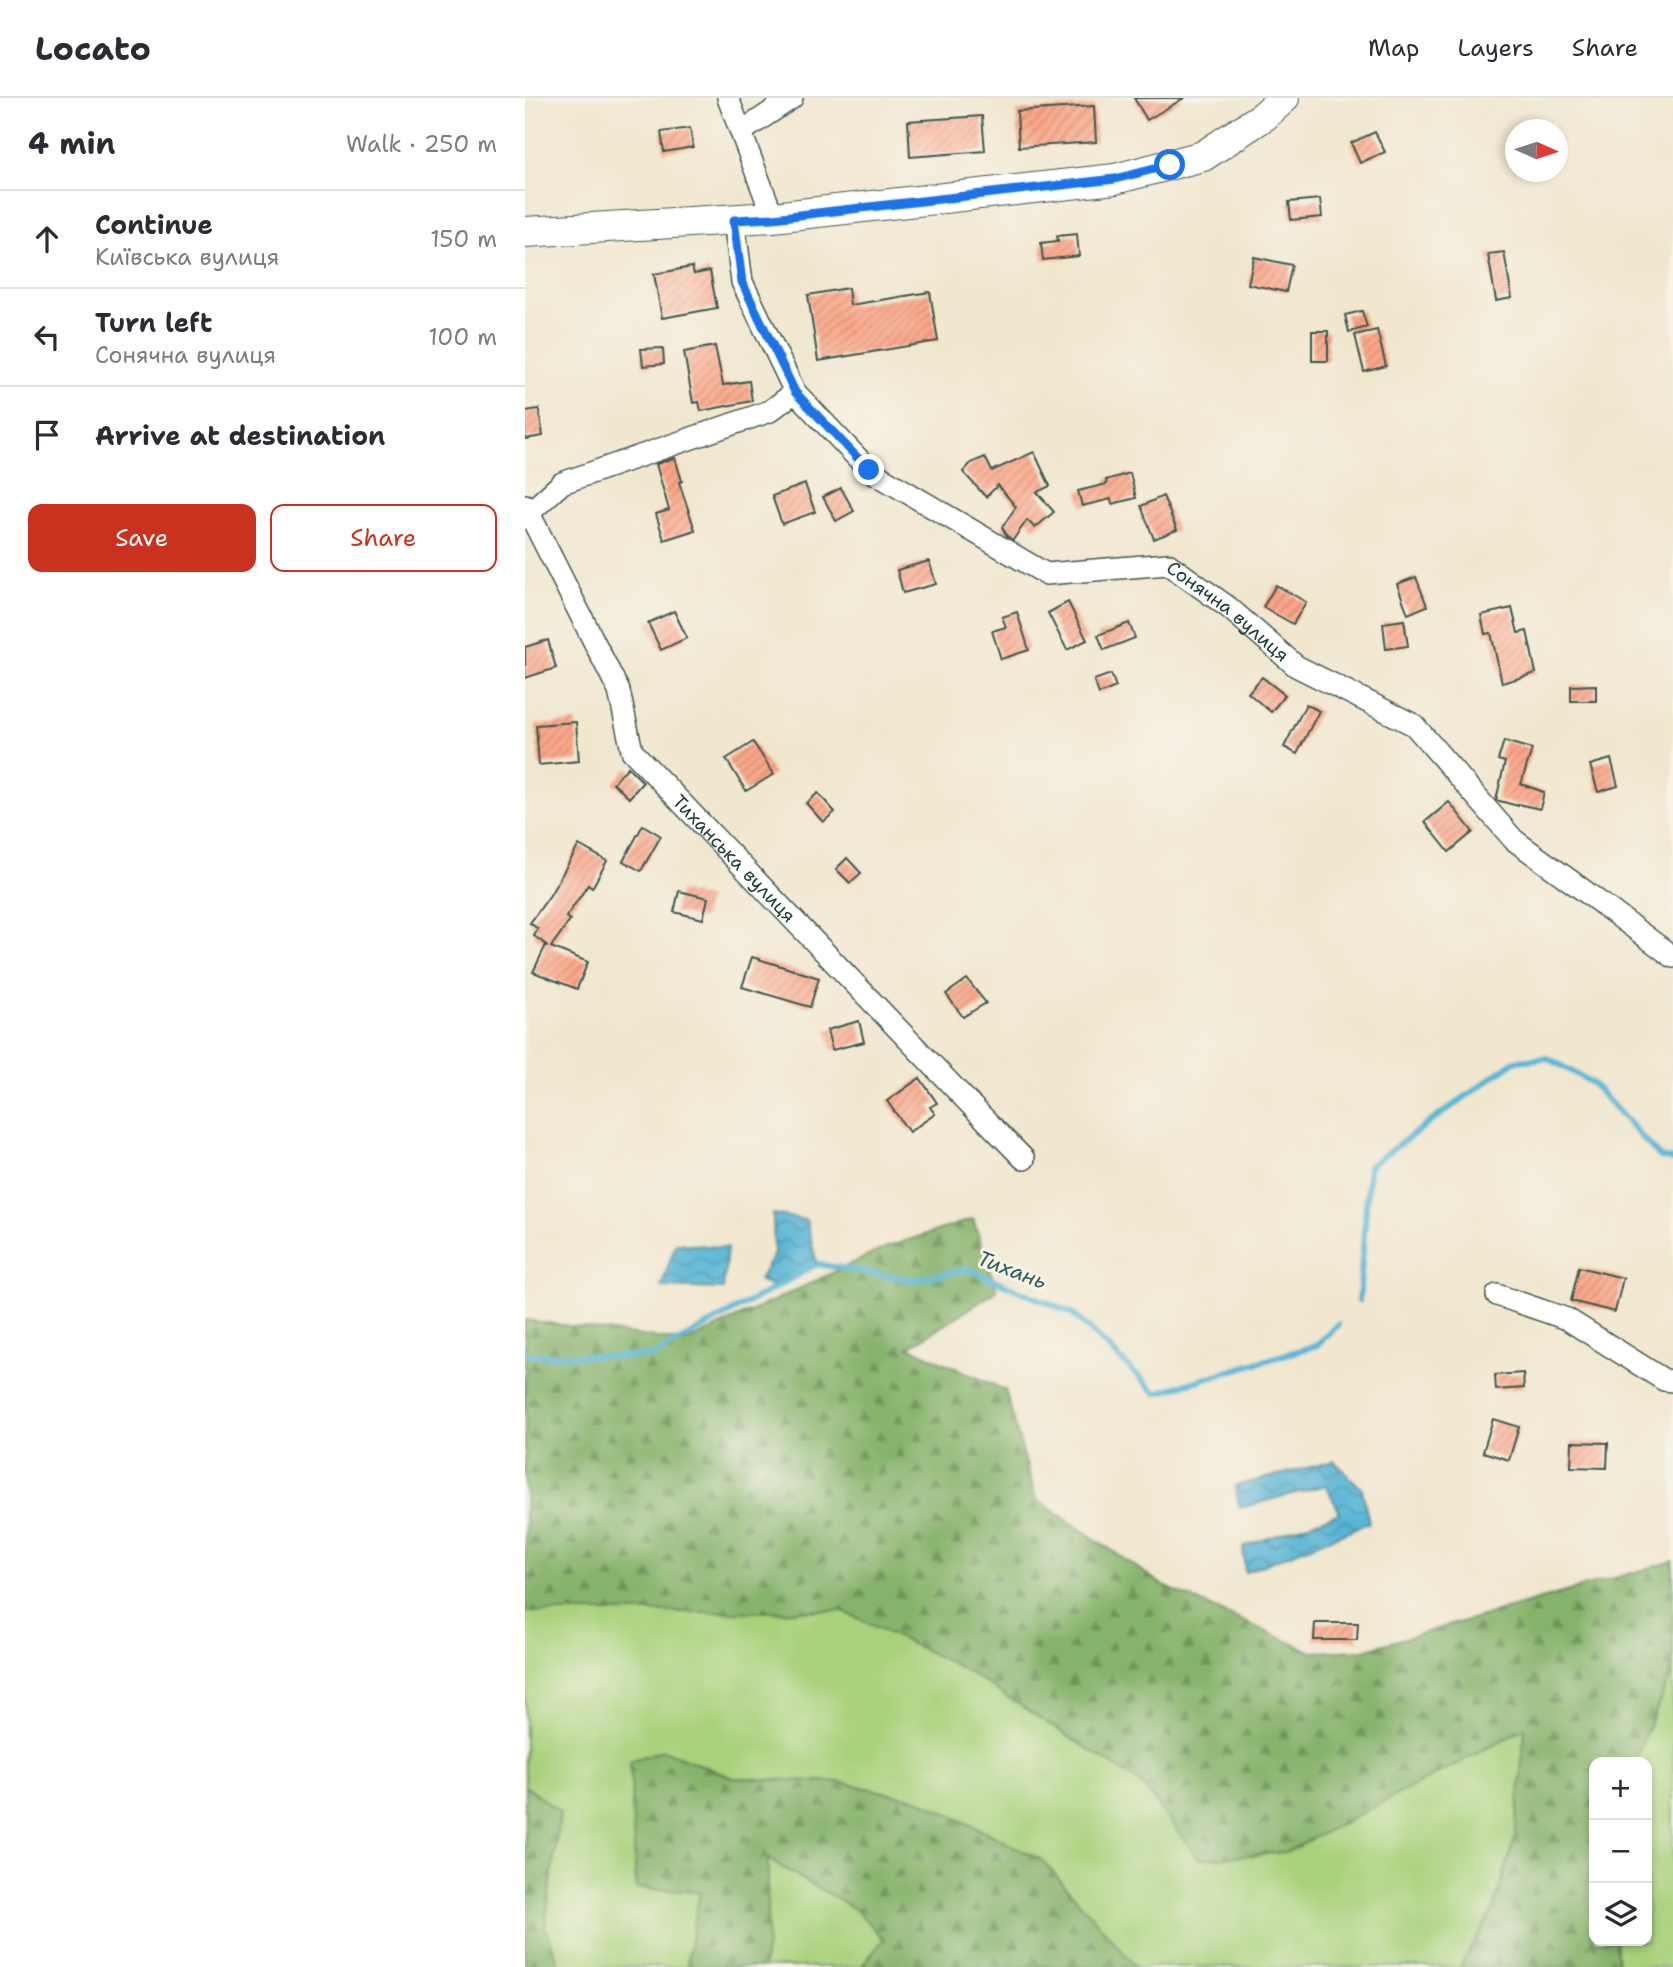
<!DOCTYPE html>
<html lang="en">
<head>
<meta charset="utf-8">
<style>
	:root { --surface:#fff; --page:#f7f7f7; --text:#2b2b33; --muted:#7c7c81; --line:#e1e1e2; --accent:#c8321e }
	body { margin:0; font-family:"Shantell Sans",sans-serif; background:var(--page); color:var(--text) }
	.controls { position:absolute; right:21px; bottom:21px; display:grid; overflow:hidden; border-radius:14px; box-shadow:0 4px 10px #0003 }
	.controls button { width:63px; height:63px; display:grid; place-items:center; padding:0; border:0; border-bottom:2px solid var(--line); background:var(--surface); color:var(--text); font:35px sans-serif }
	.compass { position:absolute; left:980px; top:21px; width:63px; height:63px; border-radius:50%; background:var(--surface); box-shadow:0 4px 10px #0003; rotate:93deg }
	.stop { position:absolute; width:21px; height:21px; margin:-16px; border:5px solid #1a73e8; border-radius:50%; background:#fff }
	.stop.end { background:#1a73e8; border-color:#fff; box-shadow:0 2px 7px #0008 }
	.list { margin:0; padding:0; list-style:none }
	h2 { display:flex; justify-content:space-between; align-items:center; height:91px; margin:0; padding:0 28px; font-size:30px }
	h2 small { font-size:23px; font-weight:400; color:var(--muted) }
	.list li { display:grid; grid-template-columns:46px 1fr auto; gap:21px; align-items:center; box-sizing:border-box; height:98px; padding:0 28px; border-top:2px solid var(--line) }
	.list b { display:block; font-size:26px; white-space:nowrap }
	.list p { margin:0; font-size:23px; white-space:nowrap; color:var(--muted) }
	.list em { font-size:23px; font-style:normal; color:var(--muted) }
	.actions { display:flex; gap:14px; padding:21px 28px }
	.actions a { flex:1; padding:16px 0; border:2px solid var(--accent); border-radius:14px; text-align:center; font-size:24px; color:var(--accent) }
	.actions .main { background:var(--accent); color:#fff }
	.icon { flex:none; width:38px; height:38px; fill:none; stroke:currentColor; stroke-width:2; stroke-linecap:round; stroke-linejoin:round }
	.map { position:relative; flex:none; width:1148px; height:1869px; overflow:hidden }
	header { display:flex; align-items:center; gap:42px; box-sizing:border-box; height:98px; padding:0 35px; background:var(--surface); border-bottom:2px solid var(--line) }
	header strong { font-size:33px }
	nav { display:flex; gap:38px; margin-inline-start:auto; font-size:24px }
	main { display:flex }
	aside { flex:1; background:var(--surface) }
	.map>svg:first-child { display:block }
	.grass { fill:#a9d17c; stroke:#648758; stroke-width:2 }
	.forest { fill:url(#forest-firs); stroke:#527850; stroke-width:2 }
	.water { fill:url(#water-waves); stroke:#3c7985; stroke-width:2 }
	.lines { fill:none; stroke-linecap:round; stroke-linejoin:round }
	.stream { stroke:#58b5d6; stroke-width:6 }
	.building { fill:url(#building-hatch) }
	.minor-casing { stroke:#3e564b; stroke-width:24 }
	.secondary-casing { stroke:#3e564b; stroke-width:32 }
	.minor { stroke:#fff; stroke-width:21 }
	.secondary { stroke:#fff; stroke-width:30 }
	.route { stroke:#1a73e8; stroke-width:9 }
	.labels { text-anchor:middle; stroke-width:6; stroke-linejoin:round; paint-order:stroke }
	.street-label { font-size:19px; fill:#1f3d34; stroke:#f7f3e8 }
	.water-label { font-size:21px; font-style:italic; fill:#2d5b5c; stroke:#f7f3e8 }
</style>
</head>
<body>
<header>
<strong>Locato</strong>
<nav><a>Map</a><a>Layers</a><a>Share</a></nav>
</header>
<main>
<aside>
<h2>4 min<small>Walk · 250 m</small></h2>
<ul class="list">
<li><svg class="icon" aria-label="ahead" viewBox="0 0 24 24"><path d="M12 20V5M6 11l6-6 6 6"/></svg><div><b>Continue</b><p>Київська вулиця</p></div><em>150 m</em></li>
<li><svg class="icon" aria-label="left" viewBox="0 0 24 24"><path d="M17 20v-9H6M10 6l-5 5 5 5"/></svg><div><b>Turn left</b><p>Сонячна вулиця</p></div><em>100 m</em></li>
<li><svg class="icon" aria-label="arrive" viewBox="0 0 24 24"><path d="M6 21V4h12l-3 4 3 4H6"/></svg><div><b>Arrive at destination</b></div></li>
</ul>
<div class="actions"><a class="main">Save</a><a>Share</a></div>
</aside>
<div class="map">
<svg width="1148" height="1869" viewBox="0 0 1148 1869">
	<defs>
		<pattern id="forest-firs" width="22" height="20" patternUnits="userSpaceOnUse" patternTransform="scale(1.75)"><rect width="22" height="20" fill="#86b36c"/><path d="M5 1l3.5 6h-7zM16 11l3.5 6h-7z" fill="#6d935a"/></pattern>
		<pattern id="water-waves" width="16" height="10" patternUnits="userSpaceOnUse" patternTransform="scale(1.75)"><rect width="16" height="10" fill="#58b5d6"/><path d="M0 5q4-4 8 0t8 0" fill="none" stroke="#4894ae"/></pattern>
		<pattern id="building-hatch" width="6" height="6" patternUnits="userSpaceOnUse" patternTransform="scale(1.75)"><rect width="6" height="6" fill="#fca789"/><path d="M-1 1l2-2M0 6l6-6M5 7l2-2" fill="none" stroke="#cb8971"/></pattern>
	</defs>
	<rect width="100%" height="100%" fill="#f7f3e8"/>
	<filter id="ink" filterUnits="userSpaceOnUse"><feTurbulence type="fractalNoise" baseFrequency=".0143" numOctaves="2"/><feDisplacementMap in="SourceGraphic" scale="14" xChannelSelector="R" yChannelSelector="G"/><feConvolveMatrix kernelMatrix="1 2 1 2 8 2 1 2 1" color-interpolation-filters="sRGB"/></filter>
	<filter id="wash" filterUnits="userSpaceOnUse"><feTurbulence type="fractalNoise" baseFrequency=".00686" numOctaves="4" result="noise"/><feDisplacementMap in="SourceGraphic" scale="28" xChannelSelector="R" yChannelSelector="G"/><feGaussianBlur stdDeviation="1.57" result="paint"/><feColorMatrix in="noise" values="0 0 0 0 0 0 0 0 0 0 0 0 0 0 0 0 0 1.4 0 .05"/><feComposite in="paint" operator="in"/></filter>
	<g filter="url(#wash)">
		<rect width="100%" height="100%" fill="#f1e7cf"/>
		<g class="grass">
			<polygon points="316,1512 437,1570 617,1686 674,1761 762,1754 1001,1629 990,1739 969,1810 935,1869 611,1869 517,1762 395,1702 315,1684 208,1680 138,1652 111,1790 175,1794 162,1865 164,1869 35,1869 20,1828 35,1714 0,1688 0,1514 232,1514"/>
			<polygon points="1148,1572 1148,1869 1093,1869 1091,1843 1122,1843 1122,1664 1109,1664"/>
			<polygon points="242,1761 330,1811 360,1841 336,1869 238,1869 242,1847"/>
		</g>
		<g class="forest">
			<polygon points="448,1121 472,1193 384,1249 480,1292 511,1401 639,1488 787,1554 839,1552 1148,1463 1148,1572 1109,1664 1069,1664 1069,1843 1091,1843 1093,1869 935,1869 969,1810 990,1739 1000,1630 762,1754 674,1761 617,1686 437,1570 316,1512 232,1514 0,1514 0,1222 161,1244 362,1149"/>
			<polygon points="138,1652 208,1680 315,1684 395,1702 517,1762 611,1869 336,1869 359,1841 330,1811 243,1761 242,1847 238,1869 164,1869 162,1865 175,1794 111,1790 105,1663"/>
			<polygon points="0,1688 35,1714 20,1828 35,1869 0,1869"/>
		</g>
		<g class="water">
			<polygon points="248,1116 281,1122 292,1166 249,1190 234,1182 249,1156"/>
			<polygon points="151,1145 202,1150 198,1191 136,1189"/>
			<polygon points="809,1363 837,1391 844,1425 720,1474 718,1449 815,1415 801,1387 715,1410 710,1388"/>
		</g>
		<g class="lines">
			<g class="stream">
				<polyline points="834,1203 844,1068 990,963 1023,960 1067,985 1135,1059 1148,1062"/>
				<polyline points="0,1257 126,1259 292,1166 389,1182 443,1171 547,1215 631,1295 792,1247 813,1226"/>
			</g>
		</g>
		<g id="blocks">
			<g class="building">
				<polygon points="609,0 659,0 622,22"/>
				<polygon points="569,8 571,44 494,49 492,13"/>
				<polygon points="457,18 460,53 385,59 383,23"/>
				<polygon points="165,30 168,49 139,54 136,34"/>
				<polygon points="850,34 860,54 835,65 826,45"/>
				<polygon points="795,101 797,119 766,122 764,104"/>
				<polygon points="552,136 554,158 518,162 516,145 533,143 532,138"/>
				<polygon points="979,154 987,200 971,203 963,156"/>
				<polygon points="729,159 767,167 761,194 723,186"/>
				<polygon points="167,169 169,176 185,173 192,210 137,220 129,176"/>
				<polygon points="323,190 325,207 405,194 413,243 293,263 283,197"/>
				<polygon points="837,213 842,229 824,234 820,217"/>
				<polygon points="852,232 861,268 839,274 830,237"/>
				<rect x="787" y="233" width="16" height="30"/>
				<polygon points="190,248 198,287 224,283 227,303 176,313 174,304 168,305 159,254"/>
				<polygon points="138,250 139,266 118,268 116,251"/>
				<polygon points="14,311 18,338 0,341 0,313"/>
				<polygon points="509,354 525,388 512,394 529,414 510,430 502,422 488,442 482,438 477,429 491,409 473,387 461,399 438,374 446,365 460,359 467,373"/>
				<polygon points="150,360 157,383 154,384 170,432 139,442 131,416 144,412 131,366"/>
				<polygon points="605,375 611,400 587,406 586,401 557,408 553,393 582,386 581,382"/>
				<polygon points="280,386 290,414 257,426 247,398"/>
				<polygon points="316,390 329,413 311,423 298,399"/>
				<polygon points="638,398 652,432 629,441 616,408"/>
				<polygon points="404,463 411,486 378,495 372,472"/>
				<polygon points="891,479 902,508 883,516 872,486"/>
				<polygon points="751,487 781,504 768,526 738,509"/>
				<polygon points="543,504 562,542 542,552 523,515"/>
				<polygon points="987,510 993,535 1002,533 1011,575 977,585 966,535 960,536 956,517"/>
				<polygon points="149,513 162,540 136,552 123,525"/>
				<polygon points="492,514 504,552 476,561 467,533 481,529 477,519"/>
				<polygon points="879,522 883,548 861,551 858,525"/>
				<polygon points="604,525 610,540 579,552 573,537"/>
				<polygon points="23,542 31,570 0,580 0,549"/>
				<polygon points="586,576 591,589 574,596 569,582"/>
				<polygon points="737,579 760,597 746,614 723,595"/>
				<polygon points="1071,587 1071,603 1046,603 1046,588"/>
				<polygon points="781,606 794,613 772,656 759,649"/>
				<polygon points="51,624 54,663 14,667 11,627"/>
				<polygon points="979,643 1007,651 996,686 1019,694 1015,711 993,706 993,708 971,702 980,664 973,662"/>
				<polygon points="228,644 249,676 221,693 201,661"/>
				<polygon points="1086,661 1093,688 1073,694 1065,667"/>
				<polygon points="103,669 118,684 104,700 88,685"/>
				<polygon points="293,695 310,714 298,724 281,705"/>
				<polygon points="924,704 948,734 924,754 900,724"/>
				<polygon points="118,727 136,738 116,773 98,763"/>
				<polygon points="54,747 82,763 67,790 63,787 41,819 45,822 26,849 63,864 52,891 8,874 21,847 23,848 9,838 13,831 5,825 25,797"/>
				<polygon points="322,760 336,775 325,785 311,771"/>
				<polygon points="154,793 183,800 178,821 149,814"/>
				<polygon points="227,859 294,880 285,909 217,889"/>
				<polygon points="442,881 461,905 438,919 421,896"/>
				<polygon points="334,923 339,944 307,952 302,932"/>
				<polygon points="395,980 412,1005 405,1009 410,1016 384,1034 362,1003"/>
				<polygon points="1054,1169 1098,1180 1090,1214 1046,1203"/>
				<polygon points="998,1275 999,1290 971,1292 970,1277"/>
				<polygon points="968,1321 994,1329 984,1362 958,1354"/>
				<polygon points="1047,1344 1083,1345 1082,1370 1046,1369"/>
				<polygon points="790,1525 833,1525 832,1542 789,1542"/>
			</g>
		</g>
	</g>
	<g filter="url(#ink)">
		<use href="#blocks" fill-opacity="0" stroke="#3e564b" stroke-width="2"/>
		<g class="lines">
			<defs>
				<g id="minor">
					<polyline points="203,0 248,119"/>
					<polyline points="216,34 267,0"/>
					<path id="s1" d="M209,122L217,184L270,294L344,372L521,476L643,466L703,509L771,568L889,627L989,742L1054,789L1148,859"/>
					<path id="s2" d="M0,407L94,593L107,653L442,1003L499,1061"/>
					<polyline points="4,415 37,385 245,313 270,294"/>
					<polyline points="972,1197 1042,1221 1139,1282 1148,1283"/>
				</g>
				<polyline id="secondary" points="0,134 248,119 590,81 678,58 739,18 759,0"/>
			</defs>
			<use href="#minor" class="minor-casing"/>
			<use href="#secondary" class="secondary-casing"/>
			<use href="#minor" class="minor"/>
			<use href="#secondary" class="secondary"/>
		</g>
	</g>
	<g class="lines" filter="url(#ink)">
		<polyline class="route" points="344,372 270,294 217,184 209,122 248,120 590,81 645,67"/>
	</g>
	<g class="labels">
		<g class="street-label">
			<text dy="7" stroke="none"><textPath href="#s1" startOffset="696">Сонячна вулиця</textPath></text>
			<text dy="7" stroke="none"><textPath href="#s2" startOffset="418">Тиханська вулиця</textPath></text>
		</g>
		<g class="water-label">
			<text transform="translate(487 1172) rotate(21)" y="7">Тихань</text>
		</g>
	</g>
</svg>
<div class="controls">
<button>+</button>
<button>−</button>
<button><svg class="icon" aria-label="layers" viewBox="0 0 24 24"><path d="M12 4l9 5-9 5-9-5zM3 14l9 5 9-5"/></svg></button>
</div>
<svg class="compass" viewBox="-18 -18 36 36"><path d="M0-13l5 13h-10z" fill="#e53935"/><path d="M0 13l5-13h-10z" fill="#7c7c81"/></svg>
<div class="stop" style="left:645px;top:67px"></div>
<div class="stop end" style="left:344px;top:372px"></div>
</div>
</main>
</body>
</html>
